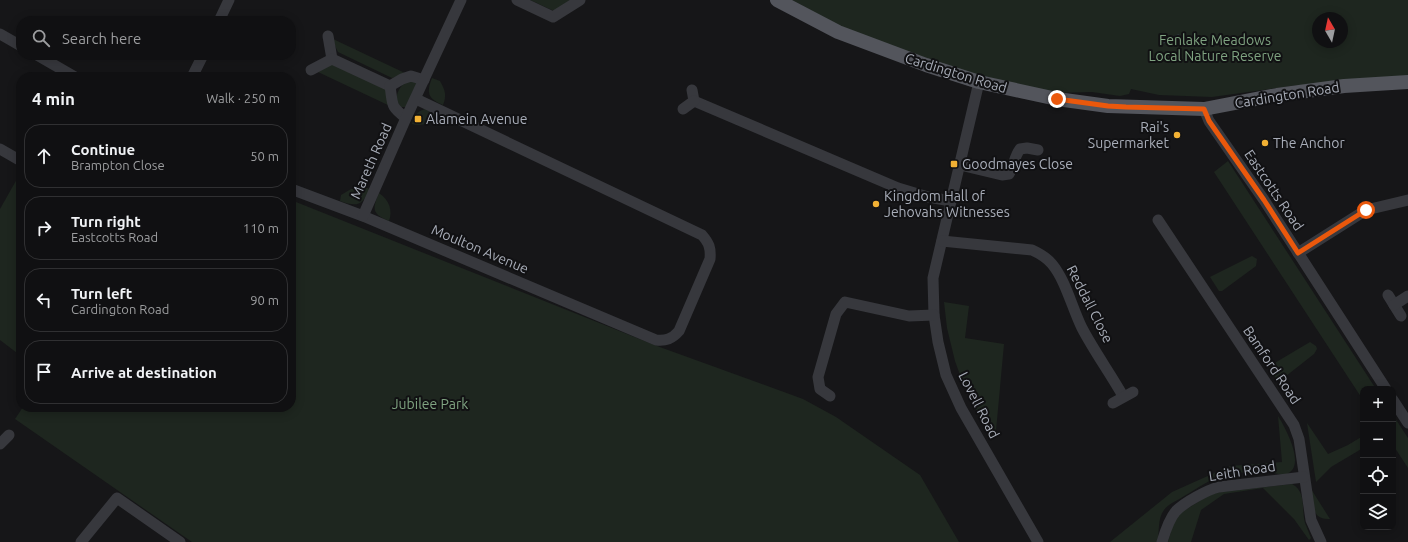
<!DOCTYPE html>
<html lang="en">
<head>
<meta charset="utf-8">
<style>
	:root { --surface:#101012; --page:#19191b; --text:#f1f3f6; --muted:#9c9d9f; --line:#303032 }
	body { margin:0; font-family:Ubuntu,sans-serif; background:var(--page); color:var(--text) }
	.controls { position:absolute; right:12px; bottom:12px; display:grid; overflow:hidden; border-radius:8px; box-shadow:0 2px 10px #0003 }
	.controls button { width:36px; height:36px; display:grid; place-items:center; padding:0; border:0; border-bottom:1px solid var(--line); background:var(--surface); color:var(--text); font:20px sans-serif }
	.compass { position:absolute; left:1312px; top:12px; width:36px; height:36px; border-radius:50%; background:var(--surface); box-shadow:0 2px 10px #0003; rotate:351deg }
	.stop { position:absolute; width:12px; height:12px; margin:-9px; border:3px solid #ea580c; border-radius:50%; background:#fff }
	.stop.end { background:#ea580c; border-color:#fff; box-shadow:0 1px 4px #0008 }
	.list { margin:0; padding:0; list-style:none }
	h2 { display:flex; justify-content:space-between; align-items:center; height:52px; margin:0; padding:0 16px; font-size:17px }
	h2 small { font-size:13px; font-weight:400; color:var(--muted) }
	.list li { display:grid; grid-template-columns:26px 1fr auto; gap:12px; align-items:center; box-sizing:border-box; height:64px; margin:0 8px 8px; padding:0 8px; border:1px solid var(--line); border-radius:16px }
	.list b { display:block; font-size:15px; white-space:nowrap }
	.list p { margin:0; font-size:13px; white-space:nowrap; color:var(--muted) }
	.list em { font-size:13px; font-style:normal; color:var(--muted) }
	.icon { flex:none; width:22px; height:22px; fill:none; stroke:currentColor; stroke-width:2; stroke-linecap:round; stroke-linejoin:round }
	.map { position:relative; flex:none; width:1408px; height:542px; overflow:hidden }
	.search { position:absolute; background:var(--surface); box-shadow:0 2px 10px #0003; left:16px; top:16px; width:280px; height:44px; display:flex; align-items:center; gap:10px; box-sizing:border-box; padding:0 14px; border-radius:16px; color:var(--muted); font-size:15px }
	.panel { position:absolute; background:var(--surface); box-shadow:0 2px 10px #0003; left:16px; top:72px; width:280px; height:340px; border-radius:16px }
	.map>svg:first-child { display:block }
	.green { fill:#1e261f; fill-rule:evenodd }
	.lines { fill:none; stroke-linecap:round; stroke-linejoin:round }
	.stream { stroke:#2c353c; stroke-width:3.5 }
	.minor { stroke:#37383d; stroke-width:11 }
	.major { stroke:#53555c; stroke-width:14 }
	.route { stroke:#ea580c; stroke-width:5 }
	.poi-dot { fill:#f2b134; stroke:#111113; stroke-width:1.5 }
	.labels { text-anchor:middle; stroke-width:4; stroke-linejoin:round; paint-order:stroke }
	.park-label { font-size:14px; fill:#7fa381; stroke:#111113 }
	.street-label { font-size:14px; fill:#a8adb8; stroke:#111113 }
	.poi-label { font-size:14px; fill:#a8adb8; stroke:#111113; text-anchor:start }
</style>
</head>
<body>
<div class="map">
<svg width="1408" height="542" viewBox="0 0 1408 542">
	<rect width="100%" height="100%" fill="#161618"/>
	<g class="green">
		<polygon points="530,0 570,0 554,11"/>
		<path d="M792,0H1408V76L1314,85H1298L1212,97L1159,95L1131,89L1129,94L1120,96L1092,92L1056,93L974,74L905,51L840,26ZM1318,18H1342V42H1318Z"/>
		<polygon points="333,39 407,74 392,78 338,52 335,46"/>
		<polygon points="331,65 338,65 386,89 390,106 318,72"/>
		<path d="M432,78L440,81C445,90 447,95 443,105C428,99 426,93 432,78Z"/>
		<path d="M408,80L417,83L406,107H401C392,97 399,87 408,80Z"/>
		<path d="M425,109L439,114C431,123 423,127 412,124C414,116 417,111 425,109Z"/>
		<polygon points="1228,161 1376,389 1363,389 1363,400 1214,172"/>
		<polygon points="21,178 21,356 0,340 0,209 17,179"/>
		<path d="M365,187L370,189C362,206 357,207 340,201L341,195L351,189Z"/>
		<path d="M379,193C389,200 393,210 389,221C372,214 372,209 379,193Z"/>
		<polygon points="291,200 657,346 803,399 836,417 920,475 959,542 192,542 15,419 23,407 291,407"/>
		<polygon points="1252,256 1257,259 1256,266 1222,291 1219,291 1210,277"/>
		<polygon points="944,302 969,306 965,338 1004,344 996,431 989,433 972,403 963,383 955,361 947,328"/>
		<polygon points="1310,342 1316,346 1317,349 1314,354 1281,380 1277,380 1268,367"/>
		<polygon points="1393,415 1408,438 1408,468 1393,445"/>
		<path d="M1278,416C1285,427 1304,462 1290,472C1283,478 1272,471 1264,472C1249,472 1229,472 1216,478C1204,483 1193,491 1181,498C1176,501 1167,505 1164,510C1157,519 1160,532 1157,542H1110L1172,492L1230,466L1282,462Z"/>
		<polygon points="1307,423 1328,454 1348,445 1363,436 1363,448 1331,467 1316,482"/>
		<path d="M1292,484C1307,492 1301,509 1305,523C1307,528 1309,533 1311,538L1309,540L1294,519L1263,488L1224,494L1201,510L1191,542H1168L1173,524L1179,514L1212,493Z"/>
		<path d="M1311,489L1330,519C1311,520 1312,503 1311,489Z"/>
	</g>
	<g class="lines">
		<polyline class="stream" points="1163,42 1178,36"/>
		<g class="minor">
			<polyline points="517,0 553,17 580,0"/>
			<polyline points="219,21 229,0"/>
			<polyline points="0,34 21,46"/>
			<polyline points="328,36 332,59"/>
			<polyline points="37,55 75,77"/>
			<polyline points="311,70 332,59 390,86"/>
			<polyline points="192,77 203,55"/>
			<polyline points="979,82 933,278 934,315 938,342 946,375 961,408 1038,542"/>
			<polyline points="692,90 694,101 898,188 928,197 951,201"/>
			<polyline points="683,109 694,101"/>
			<polyline points="1204,109 1209,121 1264,200 1386,389"/>
			<path d="M406,118C390,106 393,105 390,86L402,79L411,76L424,80"/>
			<polyline points="0,149 21,161"/>
			<path d="M960,165L1002,175L1009,174C1014,166 1014,157 1020,149L1027,148L1038,150"/>
			<path d="M291,189L363,216L656,340C666,341 672,339 679,331L710,259C711,248 709,243 702,235L416,99"/>
			<polyline points="363,216 406,118 461,0"/>
			<polyline points="1158,220 1294,425 1299,439 1311,520 1321,542"/>
			<path d="M942,241L1032,250C1041,254 1046,257 1052,264C1066,281 1072,308 1082,328C1094,351 1110,373 1123,396"/>
			<polyline points="1298,253 1366,210 1408,200"/>
			<polyline points="1388,295 1401,316"/>
			<polyline points="1394,305 1408,296"/>
			<polyline points="830,396 820,389 818,377 836,314 845,302 909,316 934,315"/>
			<polyline points="1393,400 1408,423"/>
			<polyline points="1113,403 1133,392"/>
			<polyline points="0,444 9,435"/>
			<polyline points="81,542 117,498 180,542"/>
			<path d="M1162,542C1165,532 1169,519 1176,511C1185,502 1207,490 1219,487L1304,477"/>
		</g>
		<polyline class="major" points="777,0 838,32 926,65 979,82 1057,99 1108,106 1204,109 1277,95 1344,86 1408,82"/>
	</g>
	<g class="lines">
		<polyline class="route" points="1057,99 1108,106 1126,107 1204,109 1209,121 1264,200 1298,253 1366,210"/>
	</g>
	<g class="poi-dot">
		<rect x="414" y="115" width="8" height="8" rx="2"/>
		<circle cx="1177" cy="135" r="4"/>
		<circle cx="1265" cy="143" r="4"/>
		<rect x="950" y="160" width="8" height="8" rx="2"/>
		<circle cx="876" cy="204" r="4"/>
	</g>
	<g class="labels">
		<g class="park-label">
			<text x="1215" y="45">Fenlake Meadows<tspan x="1215" dy="16">Local Nature Reserve</tspan></text>
			<text x="430" y="409">Jubilee Park</text>
		</g>
		<g class="street-label">
			<text transform="translate(956 73) rotate(17)" y="5">Cardington Road</text>
			<text transform="translate(1287 95) rotate(-9)" y="5">Cardington Road</text>
			<text transform="translate(371 161) rotate(-66)" y="5">Mareth Road</text>
			<text transform="translate(1274 190) rotate(56)" y="5">Eastcotts Road</text>
			<text transform="translate(480 249) rotate(23)" y="5">Moulton Avenue</text>
			<text transform="translate(1090 304) rotate(63)" y="5">Reddall Close</text>
			<text transform="translate(1272 365) rotate(56)" y="5">Bamford Road</text>
			<text transform="translate(979 405) rotate(63)" y="5">Lovell Road</text>
			<text transform="translate(1242 471) rotate(-9)" y="5">Leith Road</text>
		</g>
		<g class="poi-label">
			<text x="426" y="124">Alamein Avenue</text>
			<text x="1169" y="132" text-anchor="end">Rai's<tspan x="1169" dy="16">Supermarket</tspan></text>
			<text x="1273" y="148">The Anchor</text>
			<text x="962" y="169">Goodmayes Close</text>
			<text x="884" y="201">Kingdom Hall of<tspan x="884" dy="16">Jehovahs Witnesses</tspan></text>
		</g>
	</g>
</svg>
<div class="controls">
<button>+</button>
<button>−</button>
<button><svg class="icon" aria-label="locate" viewBox="0 0 24 24"><circle cx="12" cy="12" r="6"/><path d="M12 2v4M12 18v4M2 12h4M18 12h4"/></svg></button>
<button><svg class="icon" aria-label="layers" viewBox="0 0 24 24"><path d="M12 4l9 5-9 5-9-5zM3 14l9 5 9-5"/></svg></button>
</div>
<svg class="compass" viewBox="-18 -18 36 36"><path d="M0-13l5 13h-10z" fill="#e53935"/><path d="M0 13l5-13h-10z" fill="#9c9d9f"/></svg>
<div class="stop" style="left:1366px;top:210px"></div>
<div class="stop end" style="left:1057px;top:99px"></div>
<div class="search"><svg class="icon" aria-label="search" viewBox="0 0 24 24"><circle cx="10" cy="10" r="6"/><path d="M15 15l6 6"/></svg>Search here</div>
<section class="panel">
<h2>4 min<small>Walk · 250 m</small></h2>
<ul class="list">
<li><svg class="icon" aria-label="ahead" viewBox="0 0 24 24"><path d="M12 20V5M6 11l6-6 6 6"/></svg><div><b>Continue</b><p>Brampton Close</p></div><em>50 m</em></li>
<li><svg class="icon" aria-label="right" viewBox="0 0 24 24"><path d="M7 20v-9h11M14 6l5 5-5 5"/></svg><div><b>Turn right</b><p>Eastcotts Road</p></div><em>110 m</em></li>
<li><svg class="icon" aria-label="left" viewBox="0 0 24 24"><path d="M17 20v-9H6M10 6l-5 5 5 5"/></svg><div><b>Turn left</b><p>Cardington Road</p></div><em>90 m</em></li>
<li><svg class="icon" aria-label="arrive" viewBox="0 0 24 24"><path d="M6 21V4h12l-3 4 3 4H6"/></svg><div><b>Arrive at destination</b></div></li>
</ul>
</section>
</div>
</body>
</html>
